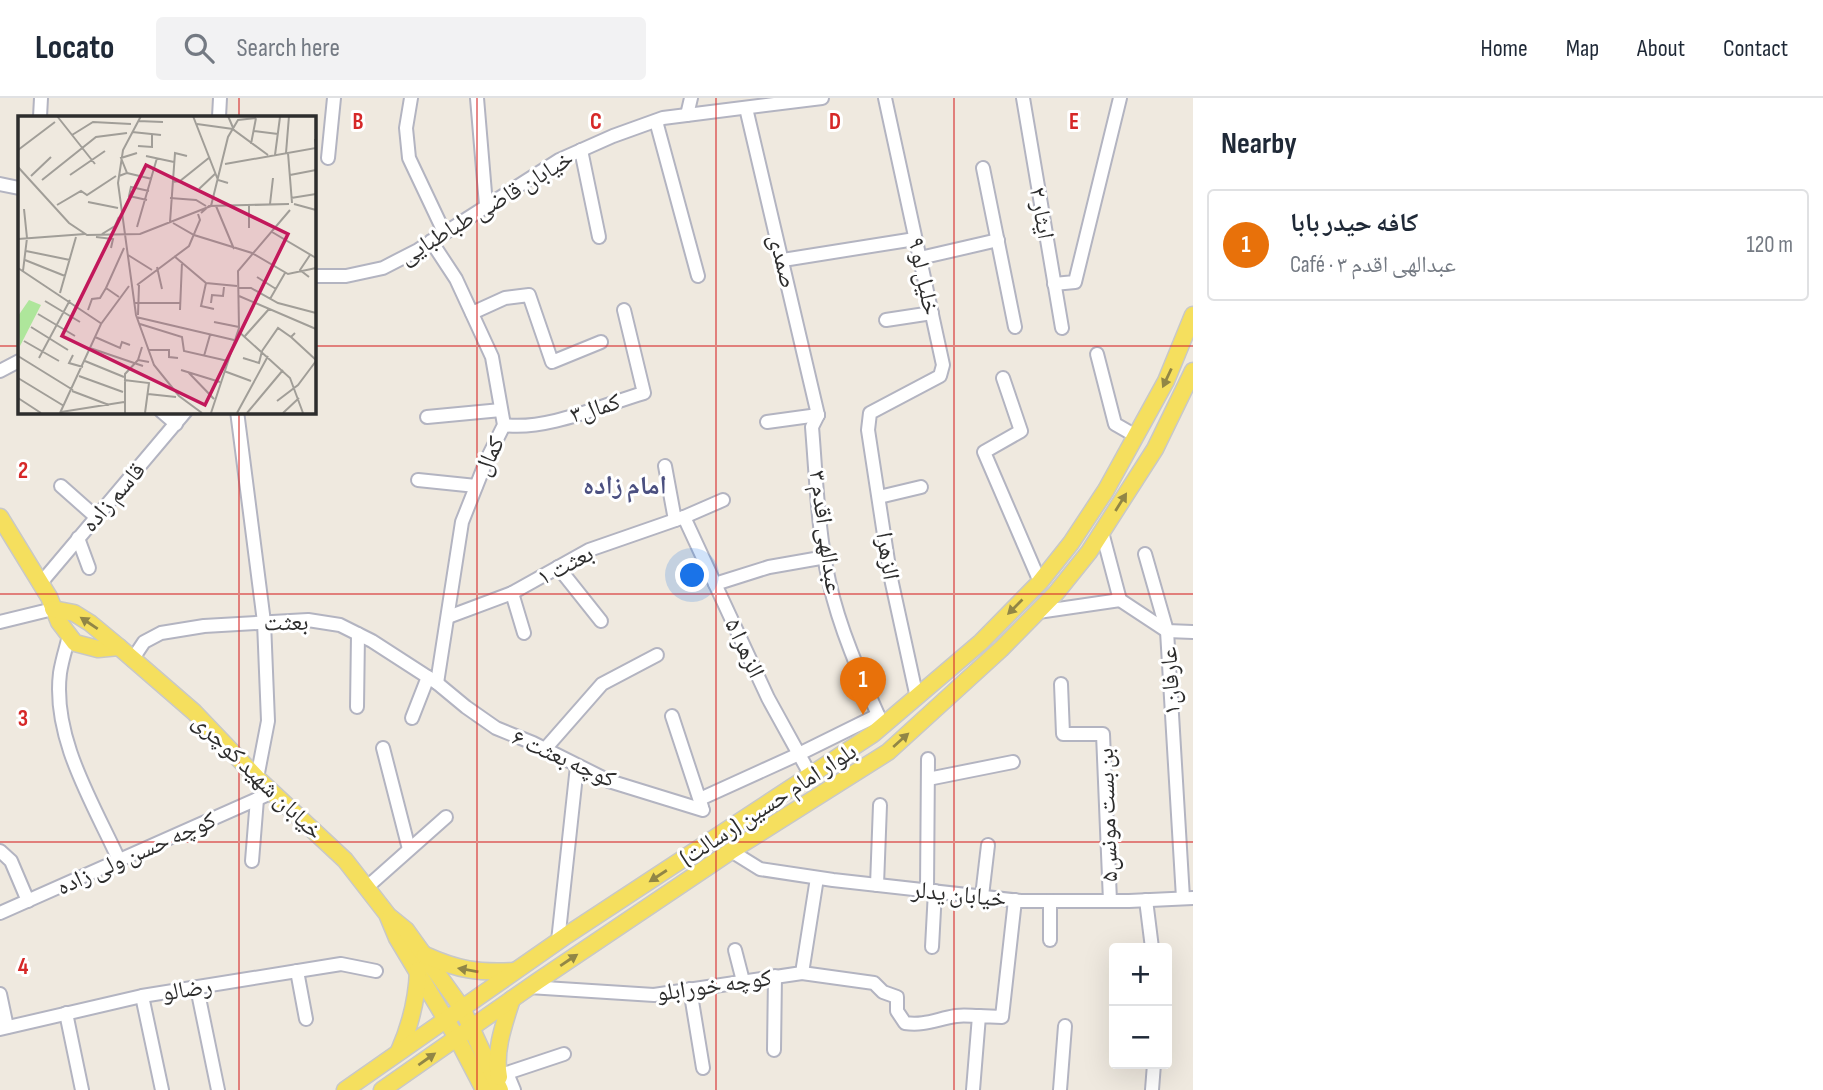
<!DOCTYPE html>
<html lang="en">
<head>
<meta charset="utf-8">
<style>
	:root { --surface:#fff; --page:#f2f2f3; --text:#1f2937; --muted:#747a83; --line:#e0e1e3; --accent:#db2777 }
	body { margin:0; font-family:"Sofia Sans Condensed","Noto Naskh Arabic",sans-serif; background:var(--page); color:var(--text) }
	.controls { position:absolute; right:21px; bottom:21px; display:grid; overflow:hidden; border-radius:7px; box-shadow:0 7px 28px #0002 }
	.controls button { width:63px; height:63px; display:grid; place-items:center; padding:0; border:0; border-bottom:2px solid var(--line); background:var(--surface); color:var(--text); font:35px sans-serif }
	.you { position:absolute; left:693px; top:478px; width:24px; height:24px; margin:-18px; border:5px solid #fff; border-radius:50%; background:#1a73e8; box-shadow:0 0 0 10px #1a73e833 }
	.badge { display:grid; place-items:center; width:46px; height:46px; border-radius:50%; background:var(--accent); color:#fff; font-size:23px; font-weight:700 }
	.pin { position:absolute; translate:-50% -58px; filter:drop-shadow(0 2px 4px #0008) }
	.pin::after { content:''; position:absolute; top:37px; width:24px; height:21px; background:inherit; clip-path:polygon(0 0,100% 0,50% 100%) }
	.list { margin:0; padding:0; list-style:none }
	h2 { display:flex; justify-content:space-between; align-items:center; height:91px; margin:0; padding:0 28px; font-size:30px }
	h2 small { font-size:23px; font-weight:400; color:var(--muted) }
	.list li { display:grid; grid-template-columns:46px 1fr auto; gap:21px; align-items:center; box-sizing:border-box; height:112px; margin:0 14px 14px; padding:0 14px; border:2px solid var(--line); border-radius:7px }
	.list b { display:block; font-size:26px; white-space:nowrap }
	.list p { margin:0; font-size:23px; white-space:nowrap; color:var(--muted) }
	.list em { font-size:23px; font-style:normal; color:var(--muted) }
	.icon { flex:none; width:38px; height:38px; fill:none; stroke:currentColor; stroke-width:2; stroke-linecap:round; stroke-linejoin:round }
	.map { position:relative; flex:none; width:1193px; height:992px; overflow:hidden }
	header { display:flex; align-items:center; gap:42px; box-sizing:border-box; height:98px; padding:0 35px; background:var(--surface); border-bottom:2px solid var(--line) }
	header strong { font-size:33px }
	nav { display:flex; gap:38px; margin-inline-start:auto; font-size:24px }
	.search { width:490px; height:63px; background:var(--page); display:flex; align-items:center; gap:18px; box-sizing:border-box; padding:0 24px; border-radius:7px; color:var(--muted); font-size:26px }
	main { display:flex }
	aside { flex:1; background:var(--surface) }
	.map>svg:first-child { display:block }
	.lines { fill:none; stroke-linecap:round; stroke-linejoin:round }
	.minor-casing { stroke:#b3b4c1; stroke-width:16 }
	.major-casing { stroke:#c8c8c8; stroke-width:19 }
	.minor { stroke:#fff; stroke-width:12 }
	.major { stroke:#f5df5e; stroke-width:16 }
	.oneway { fill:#918646 }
	.grid { fill:none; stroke:#d62828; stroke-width:2; stroke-opacity:0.55 }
	.labels { text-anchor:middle; stroke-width:6; stroke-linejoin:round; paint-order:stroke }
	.street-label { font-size:24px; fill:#2d2d2d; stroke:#fff }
	.neighbourhood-label { font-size:26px; font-weight:bold; fill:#4b5080; stroke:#fff }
	.inset-road { fill:none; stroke:#a19e98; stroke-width:2 }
	.view { fill:#c2185b; fill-opacity:0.15; stroke:#c2185b; stroke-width:3.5 }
	.inset-edge { fill:none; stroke:#2d2d2d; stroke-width:3.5 }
	.grid-label { font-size:23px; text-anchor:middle; font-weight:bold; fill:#d62828; stroke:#fff; stroke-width:6; stroke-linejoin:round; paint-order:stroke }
</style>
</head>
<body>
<header>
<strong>Locato</strong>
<div class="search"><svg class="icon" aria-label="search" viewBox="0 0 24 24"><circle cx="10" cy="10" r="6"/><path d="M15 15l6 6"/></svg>Search here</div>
<nav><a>Home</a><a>Map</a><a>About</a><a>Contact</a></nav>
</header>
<main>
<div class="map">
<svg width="1193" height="992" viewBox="0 0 1193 992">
	<rect width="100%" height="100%" fill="#efe9df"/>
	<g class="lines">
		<defs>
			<g id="minor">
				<polyline points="411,0 406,30 409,60 444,134"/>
				<polyline points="477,0 486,107"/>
				<polyline points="885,0 943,267 940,278 870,315 868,332 890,476 917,600"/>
				<polyline points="1023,0 1062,230"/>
				<polyline points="746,10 818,317"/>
				<polyline points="687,17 691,0"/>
				<polyline points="40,19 41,0"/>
				<polyline points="219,19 220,0"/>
				<polyline points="656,23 698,178"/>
				<polyline points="581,52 599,139"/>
				<polyline points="328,60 334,0"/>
				<polyline points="983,70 1015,229"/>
				<polyline points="0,86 19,90"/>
				<polyline points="431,143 456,181 492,259 504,327 487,361 462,424 437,585"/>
				<polyline points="920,160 998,142"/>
				<polyline points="783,162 915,141"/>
				<polyline points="313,178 346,178 383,170 418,152 559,62 613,38 663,20 822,0"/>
				<polyline points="1054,186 1075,184 1120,0"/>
				<polyline points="472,215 505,200 529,197 552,264 601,244"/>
				<polyline points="886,222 932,215"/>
				<polyline points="1097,256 1115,326 1136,338"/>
				<polyline points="0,273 19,263"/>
				<polyline points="1003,280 1021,333 984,354 1040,484"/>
				<polyline points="161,313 176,326"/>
				<polyline points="237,313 264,524 268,623 257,680"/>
				<path d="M818,317L812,329C816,377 818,436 829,483C840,533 862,581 883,628"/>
				<polyline points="427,319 501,312"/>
				<polyline points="767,324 818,317"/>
				<path d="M504,327C547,333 602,307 644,295L624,212"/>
				<polyline points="665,368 675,422"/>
				<polyline points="418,382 476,388"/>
				<polyline points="61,388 96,419"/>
				<polyline points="879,399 921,389"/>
				<polyline points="684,419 768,600 811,678"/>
				<polyline points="78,440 89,470"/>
				<polyline points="1145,456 1167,533 1183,800"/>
				<polyline points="558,469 601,523"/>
				<polyline points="40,486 186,313"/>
				<polyline points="715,486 769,469 826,459"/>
				<polyline points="512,495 524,535"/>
				<polyline points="1120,502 1167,533 1193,534"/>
				<polyline points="1038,514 1120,502 1102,434"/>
				<polyline points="448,519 512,495 589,452 684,419 723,402"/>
				<polyline points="0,524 53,511"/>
				<path d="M69,538C66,550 62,562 60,575C52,640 93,705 119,762"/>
				<polyline points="132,562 144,544 161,535 204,528 308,522 340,527 372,543 437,585 466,609 496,630 533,645 609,683 703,712"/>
				<polyline points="1061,586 1063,636 1103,636 1110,803"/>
				<polyline points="357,609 358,536"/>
				<polyline points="672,618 702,709"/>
				<polyline points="412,620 428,579"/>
				<polyline points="383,650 409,751"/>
				<polyline points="545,651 602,586 657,557"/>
				<polyline points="928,681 1013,664"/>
				<polyline points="700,701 799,656 878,617"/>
				<polyline points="0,753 11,763 28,803"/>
				<polyline points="731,753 760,771 833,782 1021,803 1129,803 1193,800"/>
				<polyline points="252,763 257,701"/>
				<polyline points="877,787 880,707"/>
				<polyline points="366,790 446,719"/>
				<polyline points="927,792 928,661"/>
				<polyline points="982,798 988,747"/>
				<polyline points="1146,802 1152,850"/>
				<polyline points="0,815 273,694"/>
				<polyline points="1050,842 1050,803"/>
				<polyline points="558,843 577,668"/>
				<polyline points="932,849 935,793"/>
				<polyline points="735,852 743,883"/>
				<polyline points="297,873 306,921"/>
				<path d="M802,875L874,885L883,894L897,899V913L905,925C924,928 937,921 956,918C963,917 972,918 979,918"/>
				<polyline points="529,889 654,897 802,875 817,780"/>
				<polyline points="197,890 218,992"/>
				<polyline points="690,891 703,970"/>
				<polyline points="0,896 7,929"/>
				<polyline points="142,898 162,992"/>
				<polyline points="66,915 82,992"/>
				<polyline points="0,931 142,898 341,866 376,873"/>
				<polyline points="774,952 775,878"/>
				<polyline points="514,992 507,975 564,956"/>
				<polyline points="973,992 979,918 1002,919 1015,802"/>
				<polyline points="1060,992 1065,928"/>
				<polyline points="1152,992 1154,966"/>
			</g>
			<g id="major">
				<polyline points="0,419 49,499 59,524 75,545 98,551 119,549"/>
				<polyline points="53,511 74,515 90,525 119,549 194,614 257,680 345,762 387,816 397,840 457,940 484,992"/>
				<polyline points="390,819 406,832 462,910 500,992"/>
				<path d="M425,857C458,872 478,875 514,873"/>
				<path d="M399,953C411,926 417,902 418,872"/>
				<path d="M499,979C494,953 504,926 512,901"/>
				<polyline points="345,992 567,837 873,636 981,544 1040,484 1071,445 1106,392 1166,283 1193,217"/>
				<polyline points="382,992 538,883 731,753 888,654 1001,551 1056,495 1089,454 1155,351 1193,273"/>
			</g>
		</defs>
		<use href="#minor" class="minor-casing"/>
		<use href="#major" class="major-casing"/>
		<use href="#minor" class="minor"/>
		<use href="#major" class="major"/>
	</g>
	<defs><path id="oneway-solid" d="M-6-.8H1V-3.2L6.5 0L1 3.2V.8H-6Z" transform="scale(1.75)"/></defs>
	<g class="oneway">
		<use href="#oneway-solid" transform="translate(1167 280) rotate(115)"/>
		<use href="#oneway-solid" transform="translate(1121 404) rotate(-58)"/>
		<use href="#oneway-solid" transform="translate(1015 509) rotate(135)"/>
		<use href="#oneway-solid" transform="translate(89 525) rotate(-146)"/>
		<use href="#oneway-solid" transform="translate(901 642) rotate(-42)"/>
		<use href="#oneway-solid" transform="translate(658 778) rotate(147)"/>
		<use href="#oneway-solid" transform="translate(569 862) rotate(-34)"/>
		<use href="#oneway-solid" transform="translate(468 872) rotate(-170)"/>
		<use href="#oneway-solid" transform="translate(427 961) rotate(-35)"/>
	</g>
	<path class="grid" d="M239,0V19M477,0V992M716,0V992M954,0V992M0,248H19M313,248H1193M239,313V992M0,496H1193M0,744H1193"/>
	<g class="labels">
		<g class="street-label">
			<text transform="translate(486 109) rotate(-31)" y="8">خیابان قاضی طباطبایی</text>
			<text transform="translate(1042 115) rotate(80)" y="8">ایثار ۲</text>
			<text transform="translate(783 163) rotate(76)" y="8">صمدی</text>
			<text transform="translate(924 178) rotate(78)" y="8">خلیل لو ۹</text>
			<text transform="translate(595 310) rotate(-17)" y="8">کمال۳</text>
			<text transform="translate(489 358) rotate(-65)" y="8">کمال</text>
			<text transform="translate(113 399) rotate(-49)" y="8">قاسم زاده</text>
			<text transform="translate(826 434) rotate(82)" y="8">عبدالهی اقدم ۳</text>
			<text transform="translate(888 458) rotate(81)" y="8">الزهرا</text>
			<text transform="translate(565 467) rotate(-28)" y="8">بعثت ۱</text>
			<text transform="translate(286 524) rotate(-1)" y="8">بعثت</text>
			<text transform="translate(745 550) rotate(65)" y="8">الزهرا ۵</text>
			<text transform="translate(1170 583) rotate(-93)" y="8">عارفان۱</text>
			<text transform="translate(564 660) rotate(24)" y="8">کوچه بعثت ۶</text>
			<text transform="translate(258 678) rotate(44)" y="8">خیابان شهید کوچری</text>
			<text transform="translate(768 706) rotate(-33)" y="8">بلوار امام حسین (رسالت)</text>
			<text transform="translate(1107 717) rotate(-92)" y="8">بن بست مونس۵</text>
			<text transform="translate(136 755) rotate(-24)" y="8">کوچه حسن ولی زاده</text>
			<text transform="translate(959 796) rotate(6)" y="8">خیابان یدلر</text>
			<text transform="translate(714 887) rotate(-8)" y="8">کوچه خورابلو</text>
			<text transform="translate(187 891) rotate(-9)" y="8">رضالو</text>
		</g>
		<g class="neighbourhood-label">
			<text x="625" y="396">امام زاده</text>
		</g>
	</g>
	<g transform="translate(18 18)">
		<rect width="298" height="298" fill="#efe9df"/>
		<path d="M11,184L23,189L2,230L0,200Z" fill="#aee69b"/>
		<path class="inset-road" d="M39,0L77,48M123,0L105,34L100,67L118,199L136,249L161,280L184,297M175,0L200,64L210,67M210,0L216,14L250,39M120,5L145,6M179,8L215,13M236,15L260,18M114,16L143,19M54,19L75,6L113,8M233,28L238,2M120,30L134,31V19M0,34L37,6M268,37L271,0M270,37L274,87M257,39L262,1M128,40L156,46M207,48L298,32L297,23M0,51L51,107L69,119L122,118L193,90M109,57L134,63M52,59L87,35M272,59L298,54M13,60L33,41M101,60L109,57L103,42L119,37M24,64L78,21L109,17M154,66L162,65L192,41M181,73L198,57M152,82L178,84L188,90M273,82L298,78M129,84L111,80L113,71L131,75M70,86L100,92M252,88L255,62M276,88L298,94M39,89L63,75L69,79L98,60M193,90L210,21L220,4L238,2M198,90L216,133M231,90V112M183,97L191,90L271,88M152,106L157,37L169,40M155,107L176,119L234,137L270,158L298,152M119,111L139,42M254,116L298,142M84,118L97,110L101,101M78,121L95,123L93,132M0,123L67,118M8,135L52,144M110,139L134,154M156,140L188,167L219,170M7,144L47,160M139,151L144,173M0,152L84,208M5,155L9,122L6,93M239,161L258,173M291,161L282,154L292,139M188,167L183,190L196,193M119,169L171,130L182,104L180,98M220,172H233L260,187L298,197M42,177L58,121M221,180L298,213M101,181L88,172L106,132M252,183L267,157M27,185L62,206M116,187H162M193,187L194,179L205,180L206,171M70,194L74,183L82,182L88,172M162,194L164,146M20,198L57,220M120,199L121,169M118,201L216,224M196,206L221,211M122,208L164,221L166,235L210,245M13,211L50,234M220,215L272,262L285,297M227,220L251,193M77,221L102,232L104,226L112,229M273,221L298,244M6,225L41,245M124,231L120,244L131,246M72,232L125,250M130,234H151V241L160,242M244,235L260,212L273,221L277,217M55,239L51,247L65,251M0,240L55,274M186,240L192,219M21,242L52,184M225,242L241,247L244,235M67,245L106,261M163,254L202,266M206,255L233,265M170,256L196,283M61,260L105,276M0,262L46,290M106,264L131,267L127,297M54,275L91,289M130,278L158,281M0,282L23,297M259,285L280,269L298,245M43,296L106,286M42,297L83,208L111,170M107,297V258L120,244M193,297L221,212L220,155L272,94M219,297L250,240M229,297L265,254M265,297L281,282"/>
		<path class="view" d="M128,49L270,118L187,289L44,220Z"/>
		<rect width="298" height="298" class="inset-edge"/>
	</g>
	<g class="grid-label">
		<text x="358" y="31">B</text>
		<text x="596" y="31">C</text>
		<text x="835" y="31">D</text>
		<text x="1074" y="31">E</text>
		<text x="23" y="380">2</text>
		<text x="23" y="628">3</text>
		<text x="23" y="876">4</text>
	</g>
</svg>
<div class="controls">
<button>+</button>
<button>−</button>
</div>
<div class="you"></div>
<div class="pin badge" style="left:863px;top:617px;background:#e8710a">1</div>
</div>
<aside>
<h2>Nearby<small></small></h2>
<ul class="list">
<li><span class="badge" style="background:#e8710a">1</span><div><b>کافه حیدر بابا</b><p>Café · عبدالهی اقدم ۳</p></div><em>120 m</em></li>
</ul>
</aside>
</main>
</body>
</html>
